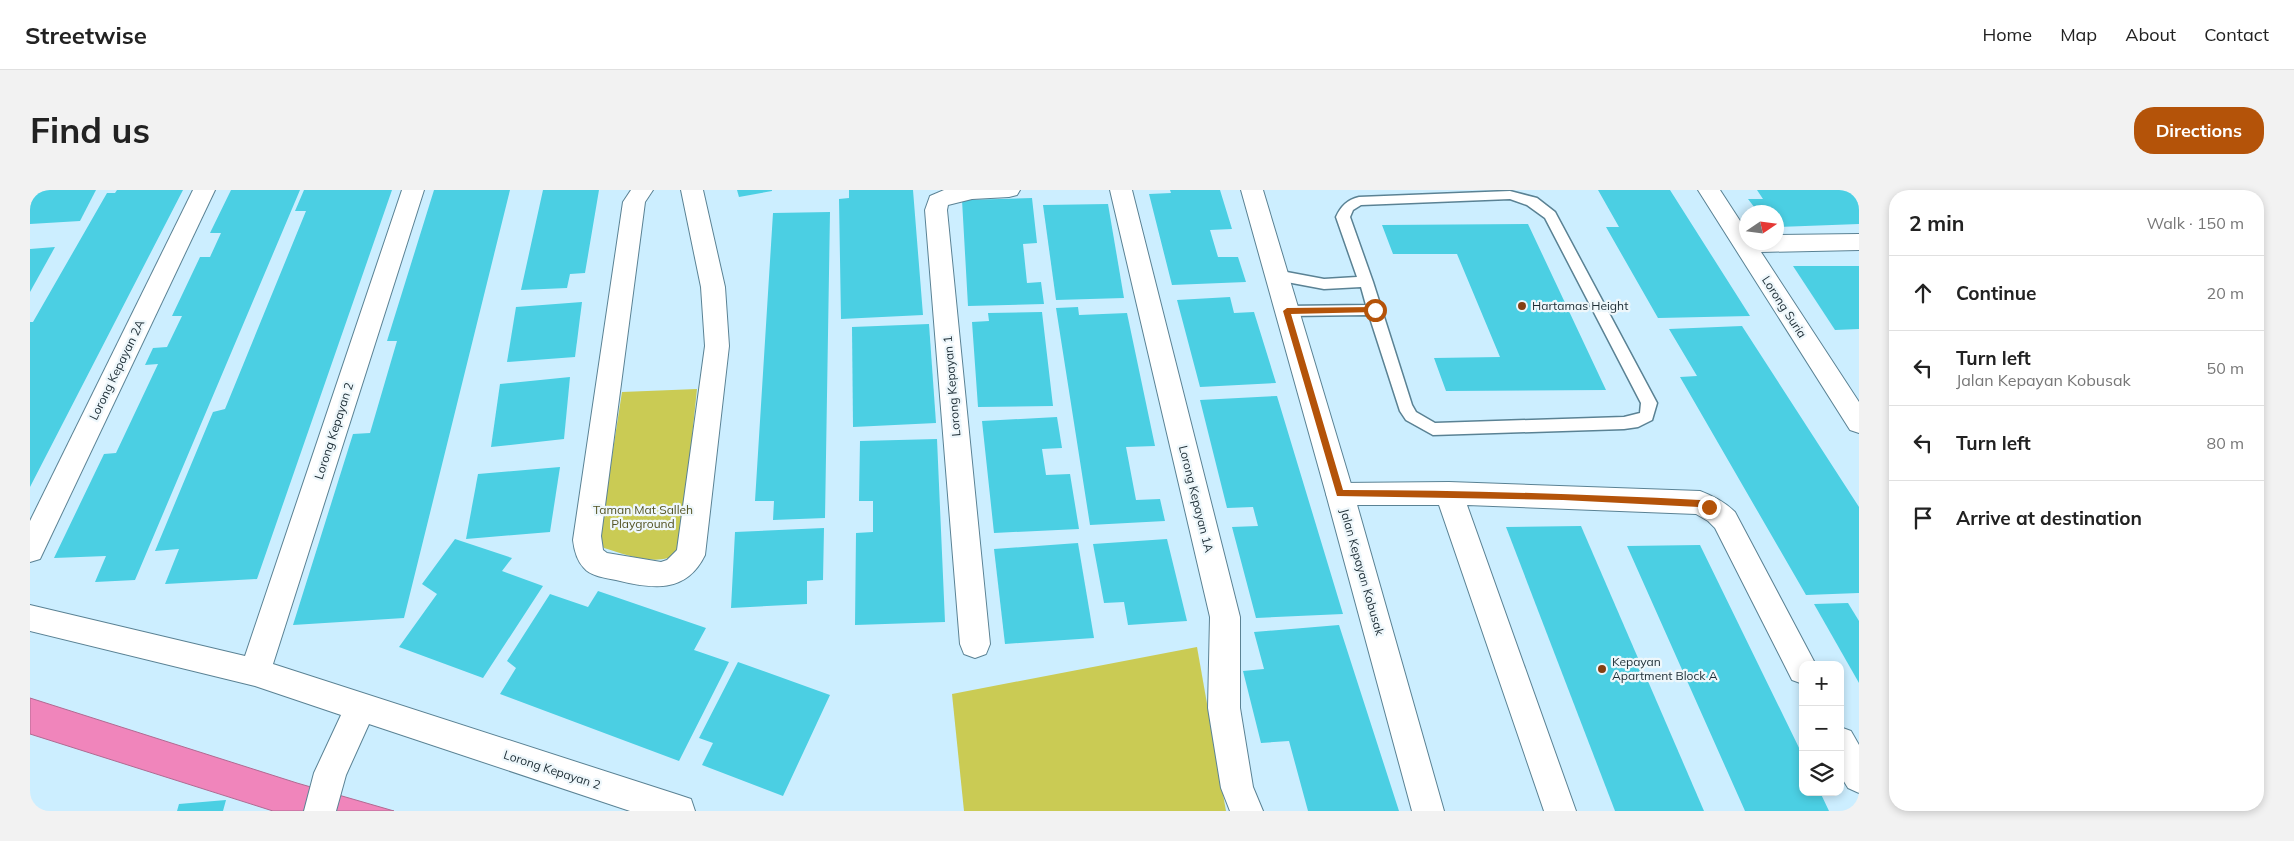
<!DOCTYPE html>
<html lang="en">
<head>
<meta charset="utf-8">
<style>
	:root { --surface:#fff; --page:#f2f2f2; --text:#222; --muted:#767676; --line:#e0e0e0; --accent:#b45309 }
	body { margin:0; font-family:Mulish,sans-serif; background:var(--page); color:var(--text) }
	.controls { position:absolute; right:15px; bottom:15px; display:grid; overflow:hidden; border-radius:10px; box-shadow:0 2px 8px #0003 }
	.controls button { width:45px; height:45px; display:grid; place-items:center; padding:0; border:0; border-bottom:1px solid var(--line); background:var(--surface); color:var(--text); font:25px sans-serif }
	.compass { position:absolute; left:1709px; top:15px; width:45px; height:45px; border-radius:50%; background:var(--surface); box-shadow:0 2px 8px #0003; rotate:77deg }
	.stop { position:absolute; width:15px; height:15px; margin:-11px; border:4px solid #b45309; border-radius:50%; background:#fff }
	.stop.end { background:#b45309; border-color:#fff; box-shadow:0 1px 5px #0008 }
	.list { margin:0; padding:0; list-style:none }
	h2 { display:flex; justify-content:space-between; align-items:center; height:65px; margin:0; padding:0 20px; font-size:21px }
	h2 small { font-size:16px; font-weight:400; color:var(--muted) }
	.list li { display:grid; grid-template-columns:32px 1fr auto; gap:15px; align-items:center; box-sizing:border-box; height:75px; padding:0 20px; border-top:1px solid var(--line) }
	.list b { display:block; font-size:19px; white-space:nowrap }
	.list p { margin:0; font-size:16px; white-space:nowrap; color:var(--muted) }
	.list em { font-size:16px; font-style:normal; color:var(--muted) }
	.icon { flex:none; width:28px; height:28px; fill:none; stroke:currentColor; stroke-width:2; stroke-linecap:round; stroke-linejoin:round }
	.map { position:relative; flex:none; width:1829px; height:621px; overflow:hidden; border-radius:20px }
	header { display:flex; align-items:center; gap:30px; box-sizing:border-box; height:70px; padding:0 25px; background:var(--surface); border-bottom:1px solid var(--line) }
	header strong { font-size:24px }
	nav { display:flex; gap:28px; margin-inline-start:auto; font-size:18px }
	.intro { display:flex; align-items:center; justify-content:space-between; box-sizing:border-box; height:120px; padding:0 30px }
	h1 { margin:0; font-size:35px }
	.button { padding:12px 22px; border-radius:20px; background:var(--accent); color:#fff; font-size:18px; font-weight:700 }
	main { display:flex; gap:30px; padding:0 30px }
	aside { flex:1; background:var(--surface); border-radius:20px; box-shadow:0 2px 8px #0003 }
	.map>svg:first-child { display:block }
	.green { fill:#cacb54 }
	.water { fill:#f085bb; stroke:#b06a92 }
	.building { fill:#4bcfe3 }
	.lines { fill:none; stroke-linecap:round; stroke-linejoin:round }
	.lane-casing { stroke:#5a8294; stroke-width:3 }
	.street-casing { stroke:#5a8294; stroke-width:2 }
	.secondary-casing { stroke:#5a8294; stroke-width:2 }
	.lane { fill:#fff; fill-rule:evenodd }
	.street { fill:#fff; fill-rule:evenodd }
	.secondary { fill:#fff; fill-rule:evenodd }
	.route { fill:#b45309 }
	.poi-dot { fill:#844013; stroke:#eef7fb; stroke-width:2 }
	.labels { text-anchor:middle; stroke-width:4.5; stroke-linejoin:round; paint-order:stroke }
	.poi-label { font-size:12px; fill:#1c2c34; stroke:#eef7fb; text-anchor:start }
	.street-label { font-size:12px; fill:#1c2c34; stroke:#eef7fb }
	.park-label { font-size:12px; fill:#535322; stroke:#eef7fb }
</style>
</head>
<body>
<header>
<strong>Streetwise</strong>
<nav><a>Home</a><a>Map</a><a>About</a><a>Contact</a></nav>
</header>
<div class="intro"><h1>Find us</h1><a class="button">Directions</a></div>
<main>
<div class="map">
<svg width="1829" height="621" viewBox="0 0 1829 621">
	<rect width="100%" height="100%" fill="#cef"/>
	<g class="green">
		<path d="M667,199L650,362C629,378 597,365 574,358L569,350L592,202Z"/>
		<polygon points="1167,457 1196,621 934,621 922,504"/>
	</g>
	<polygon class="water" points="0,508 267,593 364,621 243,621 0,544"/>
	<g class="building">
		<polygon points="0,0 66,0 50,31 0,34"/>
		<polygon points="87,0 153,0 0,297 0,132 3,132 77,3 85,3"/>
		<polygon points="201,0 270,0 105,390 65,392 76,366 24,368 74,264 86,263 128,174 115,175 123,158 137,157 152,126 142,126 170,67 180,67 191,43 180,43"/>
		<polygon points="274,0 362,0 227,389 135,394 149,359 125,361 183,222 195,219 276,21 265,21"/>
		<polygon points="404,0 480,0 374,428 263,435 323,244 340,243 367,151 357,151"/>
		<polygon points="513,0 569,0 555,83 540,84 537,98 491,100"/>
		<polygon points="707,0 742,0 742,1 709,7"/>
		<polygon points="819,0 883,0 893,125 811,129 809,9 819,8"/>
		<polygon points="1140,0 1190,0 1202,39 1180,40 1188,67 1208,67 1216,92 1142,95 1119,4 1141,3"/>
		<polygon points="1568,0 1640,0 1720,126 1628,128 1576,37 1589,37"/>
		<polygon points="1727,0 1829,0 1829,34 1746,37 1746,22 1728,22 1718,9 1733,9"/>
		<polygon points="1002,8 1007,53 993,54 997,93 1011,92 1014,114 938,116 932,10"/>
		<polygon points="1078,14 1094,108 1026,110 1013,15"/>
		<polygon points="800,22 795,328 743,330 744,311 725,311 743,23"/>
		<polygon points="1498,34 1576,200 1416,201 1404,168 1470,167 1427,64 1363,64 1352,35"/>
		<polygon points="25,57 0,102 0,59"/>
		<polygon points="1763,76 1829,76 1829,139 1805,140"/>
		<polygon points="1200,107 1204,123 1224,122 1246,193 1170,197 1147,110"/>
		<polygon points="552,112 545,167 477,172 486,117"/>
		<polygon points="1048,117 1049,125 1097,123 1125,256 1096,257 1106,310 1130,309 1135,331 1060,335 1026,118"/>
		<polygon points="1012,122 1023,216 948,217 942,132 959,131 958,123"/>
		<polygon points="899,134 906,233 823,237 822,137"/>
		<polygon points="1712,136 1829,317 1829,403 1776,405 1650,187 1667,186 1639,139"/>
		<polygon points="540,187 534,249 461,257 470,194"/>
		<polygon points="1247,206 1313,424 1226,428 1202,337 1228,336 1223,317 1197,318 1170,210"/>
		<polygon points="1027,227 1032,258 1012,259 1016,285 1040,284 1049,339 964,343 952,231"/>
		<polygon points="907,249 915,432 825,435 826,343 843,342 843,311 829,311 830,251"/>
		<polygon points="530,277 520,342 436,349 448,284"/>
		<polygon points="1551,336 1674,621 1585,621 1476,337"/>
		<polygon points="794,338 793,390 777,391 777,414 701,418 705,342"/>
		<polygon points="425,349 482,368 472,381 513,396 453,488 369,457 407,404 392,394"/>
		<polygon points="1137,349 1157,431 1098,435 1094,412 1074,413 1063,354"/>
		<polygon points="1048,353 1064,448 975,454 964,359"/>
		<polygon points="1670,355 1773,566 1773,602 1790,602 1799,621 1715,621 1597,356"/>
		<polygon points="568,401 676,438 664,460 699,472 649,571 470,504 486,478 477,471 520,404 558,417"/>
		<polygon points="1818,413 1829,431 1829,493 1784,414"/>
		<polygon points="1309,435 1369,621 1278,621 1259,551 1231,553 1213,481 1234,479 1224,442"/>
		<polygon points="708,472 800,505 753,606 672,575 683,553 669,548"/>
		<polygon points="196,610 193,621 147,621 149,614"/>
	</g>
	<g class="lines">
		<defs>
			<path id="lane" d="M1480,1L1507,8L1525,22L1627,213L1622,230L1608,237L1594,239L1403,245L1376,230L1370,221L1339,125L1257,126L1252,125L1250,121L1252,117L1257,116L1336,115L1331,97L1294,99L1246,90L1241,89L1239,85L1241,81L1246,80L1294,89L1327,87L1306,27C1311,16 1317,10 1329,7ZM1480,9L1497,15L1515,28L1611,213L1610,223L1594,227L1405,233L1386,222L1382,215L1343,92L1320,27L1323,20L1331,15Z"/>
			<g id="street">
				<polygon points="163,0 185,0 10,369 0,372 0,331"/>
				<polygon points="372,0 394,0 243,474 649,605 661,609 665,621 600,621 339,534 316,585 306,621 274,621 284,583 311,525 225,496 0,441 0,415 215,466"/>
				<path d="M601,0H623L615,12L571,346L573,360L577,363L631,372L637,370L647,360L675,156L671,97L651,0H673L695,97L699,156L675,365C656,404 622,399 586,390C576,388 560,386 554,378C547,371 544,359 543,350L593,12Z"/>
				<polygon points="914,0 990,0 987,5 979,7 942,9 918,15 917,20 960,454 956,464 945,468 934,464 930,454 895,20 900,6"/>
				<polygon points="1080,0 1102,0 1210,427 1210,518 1223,597 1233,621 1200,621 1191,598 1178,518 1180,427"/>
				<polygon points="1668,0 1690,0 1716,40 1716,52 1746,52 1746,45 1829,44 1829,60 1731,62 1829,212 1829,243 1820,240"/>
				<path d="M1419,292L1670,301C1683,306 1695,312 1705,322L1786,475H1773V494L1762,490L1685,338L1678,331L1666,324L1437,315L1546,621H1514L1409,315H1310L1300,312L1296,304L1300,296L1310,293Z"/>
				<polygon points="1810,537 1821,541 1829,555 1829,603 1818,598 1810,585"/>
			</g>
			<polygon id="secondary" points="1211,0 1233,0 1324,304 1414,621 1382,621 1296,304"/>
		</defs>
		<use href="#lane" class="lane-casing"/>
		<use href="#street" class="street-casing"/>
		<use href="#secondary" class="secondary-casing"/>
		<use href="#lane" class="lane"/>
		<use href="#street" class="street"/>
		<use href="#secondary" class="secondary"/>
	</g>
	<path class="route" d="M1345,117L1348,120L1345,122L1261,124L1313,300C1432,300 1551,304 1670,310L1682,314V319L1669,317L1533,310L1307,306L1253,121L1257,118Z"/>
	<g class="poi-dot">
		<circle cx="1492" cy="116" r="5"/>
		<circle cx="1572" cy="479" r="5"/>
	</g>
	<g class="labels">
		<g class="poi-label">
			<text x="1502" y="120">Hartamas Height</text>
			<text x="1582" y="476">Kepayan<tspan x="1582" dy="14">Apartment Block A</tspan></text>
		</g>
		<g class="street-label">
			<text transform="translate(1754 117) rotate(57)" y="4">Lorong Suria</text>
			<text transform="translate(87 180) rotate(-64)" y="4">Lorong Kepayan 2A</text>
			<text transform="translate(922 196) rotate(-95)" y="4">Lorong Kepayan 1</text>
			<text transform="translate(304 241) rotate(-72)" y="4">Lorong Kepayan 2</text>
			<text transform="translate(1166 309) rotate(76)" y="4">Lorong Kepayan 1A</text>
			<text transform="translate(1332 382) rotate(74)" y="4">Jalan Kepayan Kobusak</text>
			<text transform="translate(522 580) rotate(18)" y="4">Lorong Kepayan 2</text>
		</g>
		<g class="park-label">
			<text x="613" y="324">Taman Mat Salleh<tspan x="613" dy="14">Playground</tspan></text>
		</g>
	</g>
</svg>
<div class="controls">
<button>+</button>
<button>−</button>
<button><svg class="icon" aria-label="layers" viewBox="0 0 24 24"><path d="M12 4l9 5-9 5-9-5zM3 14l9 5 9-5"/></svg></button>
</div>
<svg class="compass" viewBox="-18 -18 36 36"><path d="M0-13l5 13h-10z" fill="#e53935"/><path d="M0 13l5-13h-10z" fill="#767676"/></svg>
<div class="stop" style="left:1345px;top:120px"></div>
<div class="stop end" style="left:1679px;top:317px"></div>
</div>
<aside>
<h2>2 min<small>Walk · 150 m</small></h2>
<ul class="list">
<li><svg class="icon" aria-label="ahead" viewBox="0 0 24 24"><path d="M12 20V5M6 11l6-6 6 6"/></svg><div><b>Continue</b></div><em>20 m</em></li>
<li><svg class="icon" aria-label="left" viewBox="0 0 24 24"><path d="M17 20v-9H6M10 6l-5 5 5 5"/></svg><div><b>Turn left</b><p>Jalan Kepayan Kobusak</p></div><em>50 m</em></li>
<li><svg class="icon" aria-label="left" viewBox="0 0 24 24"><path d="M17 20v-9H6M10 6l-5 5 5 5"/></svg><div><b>Turn left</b></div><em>80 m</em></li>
<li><svg class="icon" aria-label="arrive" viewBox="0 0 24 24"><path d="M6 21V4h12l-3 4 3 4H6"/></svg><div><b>Arrive at destination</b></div></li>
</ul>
</aside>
</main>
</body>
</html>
